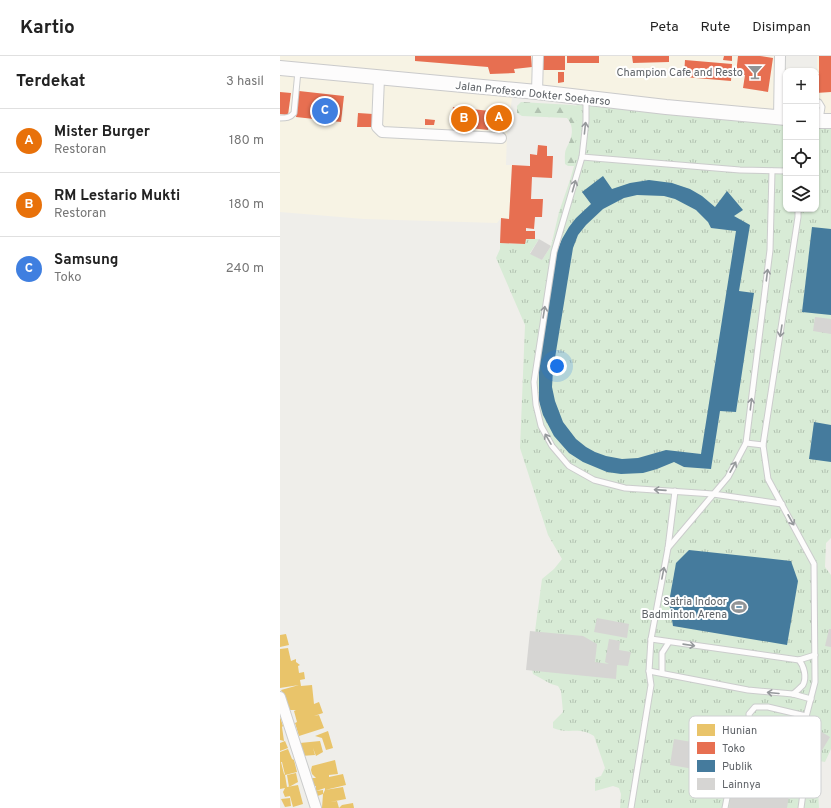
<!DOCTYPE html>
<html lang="id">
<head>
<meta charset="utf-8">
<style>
	:root { --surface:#fff; --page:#f6f6f6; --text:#222; --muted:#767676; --line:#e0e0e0; --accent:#919496 }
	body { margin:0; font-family:Overpass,sans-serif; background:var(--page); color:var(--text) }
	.controls { position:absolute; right:12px; top:12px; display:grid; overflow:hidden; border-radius:8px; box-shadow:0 1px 3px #0004 }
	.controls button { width:36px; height:36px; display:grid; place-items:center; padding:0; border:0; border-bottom:1px solid var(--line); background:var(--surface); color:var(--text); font:20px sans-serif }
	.you { position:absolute; left:277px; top:310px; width:14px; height:14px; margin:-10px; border:3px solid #fff; border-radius:50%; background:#1a73e8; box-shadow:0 0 0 6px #1a73e833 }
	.badge { display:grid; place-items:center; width:26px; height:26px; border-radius:50%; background:var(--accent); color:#fff; font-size:13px; font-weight:700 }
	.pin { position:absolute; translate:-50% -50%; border:2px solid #fff; box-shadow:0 1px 4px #0006 }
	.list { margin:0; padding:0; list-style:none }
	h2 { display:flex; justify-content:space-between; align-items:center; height:52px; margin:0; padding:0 16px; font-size:17px }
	h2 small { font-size:13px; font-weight:400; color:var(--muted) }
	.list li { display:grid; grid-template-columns:26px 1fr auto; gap:12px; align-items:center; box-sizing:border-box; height:64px; padding:0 16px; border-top:1px solid var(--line) }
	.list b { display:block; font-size:15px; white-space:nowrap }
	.list p { margin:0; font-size:13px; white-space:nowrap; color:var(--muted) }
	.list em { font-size:13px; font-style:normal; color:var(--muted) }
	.icon { flex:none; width:22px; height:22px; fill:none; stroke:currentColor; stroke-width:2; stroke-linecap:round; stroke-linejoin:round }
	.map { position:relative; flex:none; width:551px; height:752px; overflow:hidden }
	header { display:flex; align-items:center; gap:24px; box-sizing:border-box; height:56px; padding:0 20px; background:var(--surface); border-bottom:1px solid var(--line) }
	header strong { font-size:19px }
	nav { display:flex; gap:22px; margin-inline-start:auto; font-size:14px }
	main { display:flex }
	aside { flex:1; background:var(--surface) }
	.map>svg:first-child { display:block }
	.commercial { fill:#f7f3e4 }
	.forest { fill:url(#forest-firs) }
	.park { fill:url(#park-tufts) }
	.homes { fill:#e9c46a }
	.shops { fill:#e76f51 }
	.public { fill:#457b9d; fill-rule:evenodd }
	.building { fill:#d6d5d3 }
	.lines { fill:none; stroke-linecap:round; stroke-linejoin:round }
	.lane-casing { stroke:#cbcccc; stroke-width:7 }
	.street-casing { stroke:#cbcccc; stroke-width:12 }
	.secondary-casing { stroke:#cacacb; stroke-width:16 }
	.lane { stroke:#fdfcfc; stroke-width:5 }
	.street { stroke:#fdfcfc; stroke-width:10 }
	.secondary { stroke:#fdfcfc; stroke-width:14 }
	.oneway { stroke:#96999c }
	.labels { text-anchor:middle; stroke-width:4; stroke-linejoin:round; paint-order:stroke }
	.poi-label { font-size:11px; fill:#5f6368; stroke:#fff; text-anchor:end }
	.street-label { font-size:11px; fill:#5f6368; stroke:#fff }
	.key { fill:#fff; stroke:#cfd0d2; stroke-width:1 }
	.key-label { font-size:11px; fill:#5f6368 }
</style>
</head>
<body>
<header>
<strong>Kartio</strong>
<nav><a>Peta</a><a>Rute</a><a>Disimpan</a></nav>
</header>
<main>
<aside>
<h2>Terdekat<small>3 hasil</small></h2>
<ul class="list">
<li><span class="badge" style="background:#e8710a">A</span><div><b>Mister Burger</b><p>Restoran</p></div><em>180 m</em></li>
<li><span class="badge" style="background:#e8710a">B</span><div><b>RM Lestario Mukti</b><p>Restoran</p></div><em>180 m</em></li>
<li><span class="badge" style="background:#3f7fe0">C</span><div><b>Samsung</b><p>Toko</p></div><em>240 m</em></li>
</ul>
</aside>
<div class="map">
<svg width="551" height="752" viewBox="0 0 551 752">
	<defs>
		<pattern id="forest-firs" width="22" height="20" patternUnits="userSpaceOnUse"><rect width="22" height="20" fill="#d8ebd6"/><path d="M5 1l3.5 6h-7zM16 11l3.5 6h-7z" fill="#b2c2b1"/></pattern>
		<pattern id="park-tufts" width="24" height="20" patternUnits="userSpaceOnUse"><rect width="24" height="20" fill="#d8ebd6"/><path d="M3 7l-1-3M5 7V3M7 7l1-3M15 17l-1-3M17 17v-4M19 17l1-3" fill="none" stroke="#b2c2b1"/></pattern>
	</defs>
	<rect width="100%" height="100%" fill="#efeeea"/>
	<polygon class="commercial" points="0,0 496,0 496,12 537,15 537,0 551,0 551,67 536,66 536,15 506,15 506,64 233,36 227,77 226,109 232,109 229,163 221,162 217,167 84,163 0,156"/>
	<path class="forest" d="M241,46L292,49L298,50L302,54L294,110H288L285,108C285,103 284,96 287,91C292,82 295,71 287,62L242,60L237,57V50Z"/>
	<path class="park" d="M296,43L506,64V153H536V66L551,67V482L546,487L545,511L551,519V693L545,706L533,704L532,712L538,734L539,752H340L341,738L339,732L333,730L315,735V722L321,720L325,712L314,680C298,670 290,679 273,672V666L283,656L281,635L278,630L271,628L253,618L251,609L255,598V575L262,523L274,513L282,503L268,479L240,392L245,269L216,202L220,193V187L245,188L246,183H259L250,197L262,204L271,190L279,156L290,124L294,110L297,56Z"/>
	<g class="homes">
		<polygon points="6,578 9,589 0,591 0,579"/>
		<polygon points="8,592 11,605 16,603 16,606 20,609 18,610 19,617 24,616 25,623 20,624 21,630 32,629 34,648 39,646 43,657 34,660 39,659 44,672 19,680 15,667 17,666 14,655 16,654 8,654 4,639 1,634 19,629 0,632 0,593"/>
		<polygon points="0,661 3,670 2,671 4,685 0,684"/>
		<polygon points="48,675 53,692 46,694 42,682 35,680"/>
		<polygon points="5,685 8,692 0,695 0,687"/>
		<polygon points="40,685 43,696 36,700 33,692 35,699 21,700 20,687"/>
		<polygon points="8,693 12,703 14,704 17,716 5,719 2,706 1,706 4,718 5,719 7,731 18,729 23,748 13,751 10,740 5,741 3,736 5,732 0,733 0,696"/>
		<polygon points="55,704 58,718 49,719 49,721 63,718 66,729 45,734 45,732 36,735 43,734 43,738 45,734 63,731 66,743 50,746 57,745 59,752 42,752 43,738 35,741 33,735 36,735 36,730 31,730 32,722 36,722 32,718 31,714 32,710"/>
		<polygon points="16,717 18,726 9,731 7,719"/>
		<polygon points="10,742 11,750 5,751 1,743"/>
		<polygon points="73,747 74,752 59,752 62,749"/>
	</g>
	<g class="shops">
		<polygon points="135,0 251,0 252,11 234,13 235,17 210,18 208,11 135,5"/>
		<rect x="263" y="0" width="22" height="14"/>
		<rect x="287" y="0" width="32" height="7"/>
		<polygon points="352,0 389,0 389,6 353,7"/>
		<polygon points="444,0 452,0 452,5 443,4"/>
		<polygon points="458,0 480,0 493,2 488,36 463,32 465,19 456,18"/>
		<polygon points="539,0 551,0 551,36 536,37 536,18 539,18"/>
		<polygon points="405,4 452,8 451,25 404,21"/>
		<polygon points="278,16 284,16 284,26 278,27"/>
		<polygon points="19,35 64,40 61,66 16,61"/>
		<polygon points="0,36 11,37 8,59 0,58"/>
		<polygon points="214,50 225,52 222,73 211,71"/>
		<polygon points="173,51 210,55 208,74 171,70"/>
		<polygon points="78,57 93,58 93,71 77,71"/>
		<polygon points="145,63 155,64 154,69 145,69"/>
		<polygon points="258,89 267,90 267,100 273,100 272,122 252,121 251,143 263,143 262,161 255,161 254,173 246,172 246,175 255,175 255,183 246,183 245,188 220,187 221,162 229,163 232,109 250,110 250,98 257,99"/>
	</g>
	<g class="public">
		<path d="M323,120L332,133L350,127L369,124L392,127L410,133L422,140L435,151L447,135L463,154L454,160L470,169L459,235L474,237L456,356L440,355L431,413L404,411L394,406L377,413L363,417L341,418L327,416L303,406L289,397L274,380L263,359L259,345V304L277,195L282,183L289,171L296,162L311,148L302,136ZM357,139L384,140L395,143L416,154L428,166L431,172L456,175L421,398L386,394L358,402L342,403L326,400L315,396L306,391L296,383L283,366L275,345L272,331L273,314L293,192L298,179L306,169L323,153L344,142Z"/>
		<polygon points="532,171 551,173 551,259 522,256"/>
		<polygon points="534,366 551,369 551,406 529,403"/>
		<polygon points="409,494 511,505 518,525 507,589 393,570 389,546 396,507"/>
	</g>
	<g class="building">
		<polygon points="259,183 271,190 262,204 250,198"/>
		<polygon points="535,261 551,263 551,278 533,275"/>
		<polygon points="317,562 349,568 347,582 314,576"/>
		<polygon points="549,573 551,573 551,591 545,590"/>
		<polygon points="250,575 303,580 317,588 315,606 329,608 325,606 329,583 340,585 339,594 351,596 348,610 337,609 336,623 246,614"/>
		<polygon points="535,672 550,681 541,696 526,687"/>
		<polygon points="394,683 424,688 420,714 390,709"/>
		<polygon points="457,694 515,701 507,752 449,752"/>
	</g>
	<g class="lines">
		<defs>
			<g id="lane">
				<polyline points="306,43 306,65 302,101 274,196 254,326 256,349 261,370 272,390 289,410 314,424 345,432 433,438 502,448"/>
				<polyline points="536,45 539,46 542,51 540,64"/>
				<path d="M0,62C6,62 10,62 14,57L18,15"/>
				<polyline points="302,101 460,114 506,115"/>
				<polyline points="518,153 518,161 483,389 488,423 534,508 535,626 520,684 526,699 527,708 521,752"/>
				<polyline points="466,387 483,389"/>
				<polyline points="388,492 395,435"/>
				<polyline points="371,583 519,604 535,599"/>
				<polyline points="369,615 468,634 513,638 531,643"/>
				<polyline points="382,617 382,597 389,586"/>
				<path d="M513,638C516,636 520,632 523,629C527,621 524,610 519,604"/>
				<polyline points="470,674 469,658 475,651 488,651 526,660"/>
				<polyline points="351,752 371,629 369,615 371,583 388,492 448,421 466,387 490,194 492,115"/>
				<polyline points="445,752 457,692 466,677 470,674 478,674 521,676"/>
			</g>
			<g id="street">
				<polyline points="99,22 97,71 102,76 221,82"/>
				<polyline points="257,36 258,0"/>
				<polyline points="499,62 500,0"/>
				<polyline points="0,641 36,752"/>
			</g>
			<g id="secondary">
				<polyline points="0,12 257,36 386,51 506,62"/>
				<polyline points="536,65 551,65"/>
			</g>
		</defs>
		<use href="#lane" class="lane-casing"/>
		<use href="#street" class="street-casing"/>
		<use href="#secondary" class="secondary-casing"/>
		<use href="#lane" class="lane"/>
		<use href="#street" class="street"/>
		<use href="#secondary" class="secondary"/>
	</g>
	<defs><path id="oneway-shaft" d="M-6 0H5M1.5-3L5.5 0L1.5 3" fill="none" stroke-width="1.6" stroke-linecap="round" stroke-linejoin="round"/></defs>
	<g class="oneway">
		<use href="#oneway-shaft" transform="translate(305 72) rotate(-84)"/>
		<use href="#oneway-shaft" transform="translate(294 130) rotate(-74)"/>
		<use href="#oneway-shaft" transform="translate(487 219) rotate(-83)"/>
		<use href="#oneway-shaft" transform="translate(264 256) rotate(-81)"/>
		<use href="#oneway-shaft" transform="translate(501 275) rotate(99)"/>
		<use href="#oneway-shaft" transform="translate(471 348) rotate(-83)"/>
		<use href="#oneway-shaft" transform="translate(268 383) rotate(-120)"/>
		<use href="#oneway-shaft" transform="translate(453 411) rotate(-61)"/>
		<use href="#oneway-shaft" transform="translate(380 434) rotate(-176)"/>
		<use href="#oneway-shaft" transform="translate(511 464) rotate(61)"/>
		<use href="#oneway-shaft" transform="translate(383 517) rotate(-79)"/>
		<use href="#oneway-shaft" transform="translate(409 589) rotate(8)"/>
		<use href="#oneway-shaft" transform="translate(493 637) rotate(-175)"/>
	</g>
	<defs>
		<symbol id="bar-bare" viewBox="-9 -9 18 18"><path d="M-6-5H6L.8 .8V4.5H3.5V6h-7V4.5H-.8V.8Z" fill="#919496" stroke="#fff" stroke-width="2.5" paint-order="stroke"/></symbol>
		<symbol id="stadium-bare" viewBox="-9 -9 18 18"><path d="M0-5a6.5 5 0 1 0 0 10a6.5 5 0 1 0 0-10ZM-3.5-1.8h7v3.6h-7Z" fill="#919496" stroke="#fff" stroke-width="2.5" paint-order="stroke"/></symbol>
	</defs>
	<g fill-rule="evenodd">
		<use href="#bar-bare" x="464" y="5" width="22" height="22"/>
		<use href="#stadium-bare" x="448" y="540" width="22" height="22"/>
	</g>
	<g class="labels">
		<g class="poi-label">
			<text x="463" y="20">Champion Cafe and Resto</text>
			<text x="447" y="549">Satria Indoor<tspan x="447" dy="13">Badminton Arena</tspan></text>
		</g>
		<g class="street-label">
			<text transform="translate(253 37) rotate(6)" y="4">Jalan Profesor Dokter Soeharso</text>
		</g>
	</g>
	<rect x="409" y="660" width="132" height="82" rx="6" class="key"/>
	<rect x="417" y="668" width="18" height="12" fill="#e9c46a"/>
	<rect x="417" y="686" width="18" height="12" fill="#e76f51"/>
	<rect x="417" y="704" width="18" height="12" fill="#457b9d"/>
	<rect x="417" y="722" width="18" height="12" fill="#d6d5d3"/>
	<g class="key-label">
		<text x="442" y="678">Hunian</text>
		<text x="442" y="696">Toko</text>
		<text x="442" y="714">Publik</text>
		<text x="442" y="732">Lainnya</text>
	</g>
</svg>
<div class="controls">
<button>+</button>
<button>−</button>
<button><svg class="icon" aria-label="locate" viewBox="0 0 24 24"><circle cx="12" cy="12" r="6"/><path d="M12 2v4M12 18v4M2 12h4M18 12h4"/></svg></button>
<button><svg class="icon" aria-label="layers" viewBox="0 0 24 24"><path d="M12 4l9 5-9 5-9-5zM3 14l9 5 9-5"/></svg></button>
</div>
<div class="you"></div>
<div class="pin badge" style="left:219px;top:62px;background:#e8710a">A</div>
<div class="pin badge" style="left:184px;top:63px;background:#e8710a">B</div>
<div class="pin badge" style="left:45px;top:55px;background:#3f7fe0">C</div>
</div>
</main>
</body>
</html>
